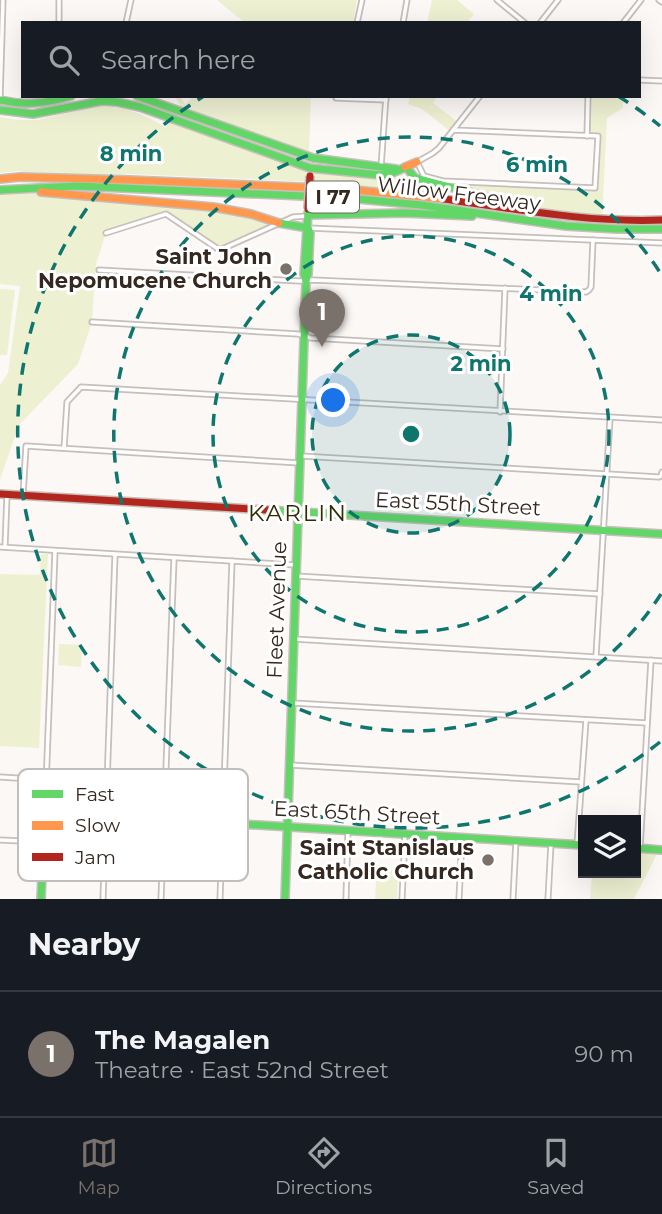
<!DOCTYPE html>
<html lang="en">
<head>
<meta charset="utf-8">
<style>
	:root { --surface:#171b24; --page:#242831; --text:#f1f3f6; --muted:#9ea1a6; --line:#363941; --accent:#7a716b }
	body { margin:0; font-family:Montserrat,sans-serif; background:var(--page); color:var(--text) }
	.controls { position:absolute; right:21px; bottom:21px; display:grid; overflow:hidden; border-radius:0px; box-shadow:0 7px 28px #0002 }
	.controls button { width:63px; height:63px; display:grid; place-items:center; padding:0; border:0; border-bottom:2px solid var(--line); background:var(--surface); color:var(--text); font:35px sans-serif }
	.you { position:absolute; left:334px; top:401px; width:24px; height:24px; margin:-18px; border:5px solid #fff; border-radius:50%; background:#1a73e8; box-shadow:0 0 0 10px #1a73e833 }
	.badge { display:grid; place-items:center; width:46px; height:46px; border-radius:50%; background:var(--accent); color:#fff; font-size:23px; font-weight:700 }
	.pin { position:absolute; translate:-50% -58px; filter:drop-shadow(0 2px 4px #0008) }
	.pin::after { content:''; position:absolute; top:37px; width:24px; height:21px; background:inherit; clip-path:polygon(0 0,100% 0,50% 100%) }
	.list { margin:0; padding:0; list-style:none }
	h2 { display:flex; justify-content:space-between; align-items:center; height:91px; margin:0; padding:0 28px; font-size:30px }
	h2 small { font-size:23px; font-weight:400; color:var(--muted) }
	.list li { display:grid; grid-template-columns:46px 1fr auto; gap:21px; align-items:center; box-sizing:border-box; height:126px; padding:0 28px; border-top:2px solid var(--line) }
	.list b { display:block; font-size:26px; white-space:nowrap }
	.list p { margin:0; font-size:23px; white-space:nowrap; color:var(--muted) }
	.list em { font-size:23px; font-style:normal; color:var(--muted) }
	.icon { flex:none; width:38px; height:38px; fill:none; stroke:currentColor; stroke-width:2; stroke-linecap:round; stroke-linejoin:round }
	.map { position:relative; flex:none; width:662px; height:899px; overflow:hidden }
	.search { position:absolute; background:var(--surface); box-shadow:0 7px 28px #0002; left:21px; right:21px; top:21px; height:77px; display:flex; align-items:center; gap:18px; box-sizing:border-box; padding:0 24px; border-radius:0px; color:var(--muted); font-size:26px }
	.sheet { height:217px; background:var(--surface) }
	nav { display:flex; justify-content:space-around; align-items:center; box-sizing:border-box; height:98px; border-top:2px solid var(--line); background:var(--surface); font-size:19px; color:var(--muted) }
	nav a { display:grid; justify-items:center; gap:4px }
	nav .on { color:var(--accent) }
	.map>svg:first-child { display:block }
	.green { fill:#eef0d2 }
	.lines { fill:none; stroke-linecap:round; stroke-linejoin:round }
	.street-casing { stroke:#c6bfbb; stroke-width:7 }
	.fast-casing { stroke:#c6bfbb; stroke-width:10 }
	.slow-casing { stroke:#c6bfbb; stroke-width:10 }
	.jam-casing { stroke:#c6bfbb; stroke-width:10 }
	.street { stroke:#fefefe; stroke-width:3.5 }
	.fast { stroke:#63d668; stroke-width:7 }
	.slow { stroke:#ff974d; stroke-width:7 }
	.jam { stroke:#b3261e; stroke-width:7 }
	.jam-bridge-casing { stroke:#c6bfbb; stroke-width:10; stroke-linecap:butt }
	.jam-bridge { stroke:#b3261e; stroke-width:7 }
	.ring { fill:none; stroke:#0f766e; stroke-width:3.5; stroke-dasharray:12 9 }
	.poi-dot { fill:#7a716b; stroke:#fff; stroke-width:2.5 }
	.labels { text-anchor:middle; stroke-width:6; stroke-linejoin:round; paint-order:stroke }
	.shield { fill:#fff; stroke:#716863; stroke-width:2 }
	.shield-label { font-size:19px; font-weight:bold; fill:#342820 }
	.street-label { font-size:21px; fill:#342820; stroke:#fff }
	.poi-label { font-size:21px; font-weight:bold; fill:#342820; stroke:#fff; text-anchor:end }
	.neighbourhood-label { font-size:23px; letter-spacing:2px; fill:#2f2a00; stroke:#fff }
	.key { fill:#fff; stroke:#c2bebc; stroke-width:2 }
	.key-label { font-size:19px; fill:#342820 }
	.centre { fill:#0f766e; stroke:#fff; stroke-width:3.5 }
	.ring-label { font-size:21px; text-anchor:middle; font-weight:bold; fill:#0f766e; stroke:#fff; stroke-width:6; stroke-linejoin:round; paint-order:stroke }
</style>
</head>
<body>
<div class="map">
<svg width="662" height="899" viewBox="0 0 662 899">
	<rect width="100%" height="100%" fill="#fbf8f6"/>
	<g class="green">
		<polygon points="217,0 357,0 353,23 245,23"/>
		<polygon points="432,0 457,0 474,14 467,23 427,23"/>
		<polygon points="175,96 180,96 185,104 194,96 311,96 309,152 181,107"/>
		<polygon points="410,96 437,96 433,103 459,123 451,132 422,109 408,104"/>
		<polygon points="588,96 623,96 623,108 607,118 602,218 554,213 442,186 443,181 595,188 598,137 587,136"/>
		<path d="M95,106C122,106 144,113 166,128L169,118L310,168L389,176L401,173L415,182L434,187L433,193L346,184L273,180L130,174L54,178L19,171L0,173V117L18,120H38Z"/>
		<polygon points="0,190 51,192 213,207 279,223 218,249 166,214 106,233 96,264 92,322 78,364 19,425 0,479 0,385 8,373 20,286 0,284"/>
		<polygon points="0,289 15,290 7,355 0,355"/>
		<polygon points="41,554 48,554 39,748 0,746 0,574 40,575"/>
		<polygon points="59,644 82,645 81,667 58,665"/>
		<polygon points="636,851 658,852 634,899 590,899 592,873 636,873"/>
		<polygon points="353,867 398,870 397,899 375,899 376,881 352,879"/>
	</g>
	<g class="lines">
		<defs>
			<g id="street">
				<polyline points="497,0 525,23"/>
				<polyline points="659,0 662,2"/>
				<polyline points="59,23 59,0"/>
				<polyline points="126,23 131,0"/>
				<polyline points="357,23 362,0"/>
				<polyline points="403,23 407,0"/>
				<polyline points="540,23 558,0"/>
				<polyline points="623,23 641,0"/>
				<polyline points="639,80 662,81"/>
				<polyline points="336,96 336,98 386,100"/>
				<polyline points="0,99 3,0"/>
				<polyline points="453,130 598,136 595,188 443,181 424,176 417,162 433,153 439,148 480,96"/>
				<polyline points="587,136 588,96"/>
				<polyline points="381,167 386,96"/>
				<polyline points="308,228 662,243"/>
				<polyline points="106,233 166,214 218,249 222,249 293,217 307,216"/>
				<polyline points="99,270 299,281 313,280 586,292 589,290 591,287 593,240"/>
				<polyline points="92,322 298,334 311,338 503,349"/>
				<polyline points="500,412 505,288"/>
				<polyline points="64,448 67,402 81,387 662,420"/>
				<polyline points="301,456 659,477 661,476 662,472"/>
				<polyline points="23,495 26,446 300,463"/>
				<polyline points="0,547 296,565"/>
				<polyline points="5,547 7,495"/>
				<polyline points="296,576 600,594"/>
				<polyline points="294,639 662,661"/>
				<polyline points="596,656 610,418"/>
				<polyline points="293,703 647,723"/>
				<polyline points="290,765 581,782"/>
				<polyline points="0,777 47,780"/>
				<polyline points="45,812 55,551"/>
				<polyline points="0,840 44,842"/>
				<polyline points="577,845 586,720"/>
				<polyline points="640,848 651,660"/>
				<polyline points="103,899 115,555"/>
				<polyline points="161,899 174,558"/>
				<polyline points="220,899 232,561"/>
				<polyline points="346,899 348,831"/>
				<polyline points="402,899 405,834"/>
				<polyline points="459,899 462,837"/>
				<polyline points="513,899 516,840"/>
				<polyline points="548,899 551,843"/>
			</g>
			<g id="fast">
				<polyline points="137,96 313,158 396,169"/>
				<path d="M0,100C25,106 47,103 71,96"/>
				<polyline points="0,110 33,114 102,101 117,102 140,107 310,168 380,175 390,174 406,167"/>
				<polyline points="406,167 415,178 526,207"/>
				<polyline points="0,190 77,186 348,198 421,205 566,226 617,229 662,229"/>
				<polyline points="308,215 405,213 472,216"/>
				<polyline points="279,223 308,228"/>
				<polyline points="306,280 308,274 310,233 308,228"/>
				<polyline points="267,510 662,534"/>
				<polyline points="636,848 662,850"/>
				<polyline points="41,899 45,812 583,845"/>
				<polyline points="285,899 306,281 304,274 308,213"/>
			</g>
			<g id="slow">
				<polyline points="405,167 417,162"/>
				<polyline points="0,179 20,177 130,180 345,189 444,199"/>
				<polyline points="41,192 213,207 251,214 279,223"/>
			</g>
			<g id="jam">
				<path d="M444,199C516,209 589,223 662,220"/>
				<polyline points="0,494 267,510"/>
			</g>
		</defs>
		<use href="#street" class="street-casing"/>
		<use href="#fast" class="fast-casing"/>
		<use href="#slow" class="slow-casing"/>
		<use href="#jam" class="jam-casing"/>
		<use href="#street" class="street"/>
		<use href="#fast" class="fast"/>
		<use href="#slow" class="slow"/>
		<use href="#jam" class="jam"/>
		<defs>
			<polyline id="jam-bridge" points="308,209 310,176"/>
		</defs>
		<use href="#jam-bridge" class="jam-bridge-casing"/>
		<use href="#jam-bridge" class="jam-bridge"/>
	</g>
	<circle cx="411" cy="434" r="99" fill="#0f766e" fill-opacity=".12"/>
	<g class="ring">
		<circle cx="411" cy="434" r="99"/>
		<circle cx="411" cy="434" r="198"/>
		<path d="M661 594A297 297 0 1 1 661 274"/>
		<path d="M660 742A396 396 0 1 1 204 96M618 96A396 396 0 0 1 660 126"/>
	</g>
	<g class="poi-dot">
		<circle cx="286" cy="269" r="7"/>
		<circle cx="488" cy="860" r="7"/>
	</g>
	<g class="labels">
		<rect class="shield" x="307" y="181.5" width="52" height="31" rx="5"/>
		<g class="shield-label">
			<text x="333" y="204">I 77</text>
		</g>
		<g class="street-label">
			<text transform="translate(459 194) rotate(7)" y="7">Willow Freeway</text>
			<text transform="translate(458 504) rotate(3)" y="7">East 55th Street</text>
			<text transform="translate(277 610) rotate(-88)" y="7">Fleet Avenue</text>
			<text transform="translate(357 813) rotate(3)" y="7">East 65th Street</text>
		</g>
		<g class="poi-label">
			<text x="272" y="264">Saint John<tspan x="272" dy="24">Nepomucene Church</tspan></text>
			<text x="474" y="855">Saint Stanislaus<tspan x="474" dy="24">Catholic Church</tspan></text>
		</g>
		<g class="neighbourhood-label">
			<text x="298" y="521">KARLIN</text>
		</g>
	</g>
	<rect x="18" y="769" width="230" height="112" rx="10" class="key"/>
	<rect x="32" y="790" width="31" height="8" fill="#63d668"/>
	<rect x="32" y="821" width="31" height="9" fill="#ff974d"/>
	<rect x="32" y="853" width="31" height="8" fill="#b3261e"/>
	<g class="key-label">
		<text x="75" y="801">Fast</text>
		<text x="75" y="832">Slow</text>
		<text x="75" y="864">Jam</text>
	</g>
	<circle cx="411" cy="434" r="10" class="centre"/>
	<g class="ring-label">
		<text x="131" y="161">8 min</text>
		<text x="537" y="172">6 min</text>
		<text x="551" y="301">4 min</text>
		<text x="481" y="371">2 min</text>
	</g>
</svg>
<div class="controls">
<button><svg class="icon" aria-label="layers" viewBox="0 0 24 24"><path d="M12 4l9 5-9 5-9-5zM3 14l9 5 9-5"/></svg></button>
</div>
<div class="you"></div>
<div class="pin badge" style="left:322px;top:347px">1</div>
<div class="search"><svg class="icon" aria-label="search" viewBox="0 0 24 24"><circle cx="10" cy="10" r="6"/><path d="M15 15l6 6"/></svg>Search here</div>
</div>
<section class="sheet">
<h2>Nearby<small></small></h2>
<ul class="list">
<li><span class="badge">1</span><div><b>The Magalen</b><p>Theatre · East 52nd Street</p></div><em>90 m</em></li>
</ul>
</section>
<nav>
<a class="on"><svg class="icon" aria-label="map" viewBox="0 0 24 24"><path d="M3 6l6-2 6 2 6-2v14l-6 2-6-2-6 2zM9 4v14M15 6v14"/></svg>Map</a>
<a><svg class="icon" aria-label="directions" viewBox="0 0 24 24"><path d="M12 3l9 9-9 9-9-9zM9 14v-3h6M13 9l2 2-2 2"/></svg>Directions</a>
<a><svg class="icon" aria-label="saved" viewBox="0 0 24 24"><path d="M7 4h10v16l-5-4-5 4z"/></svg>Saved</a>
</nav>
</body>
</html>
